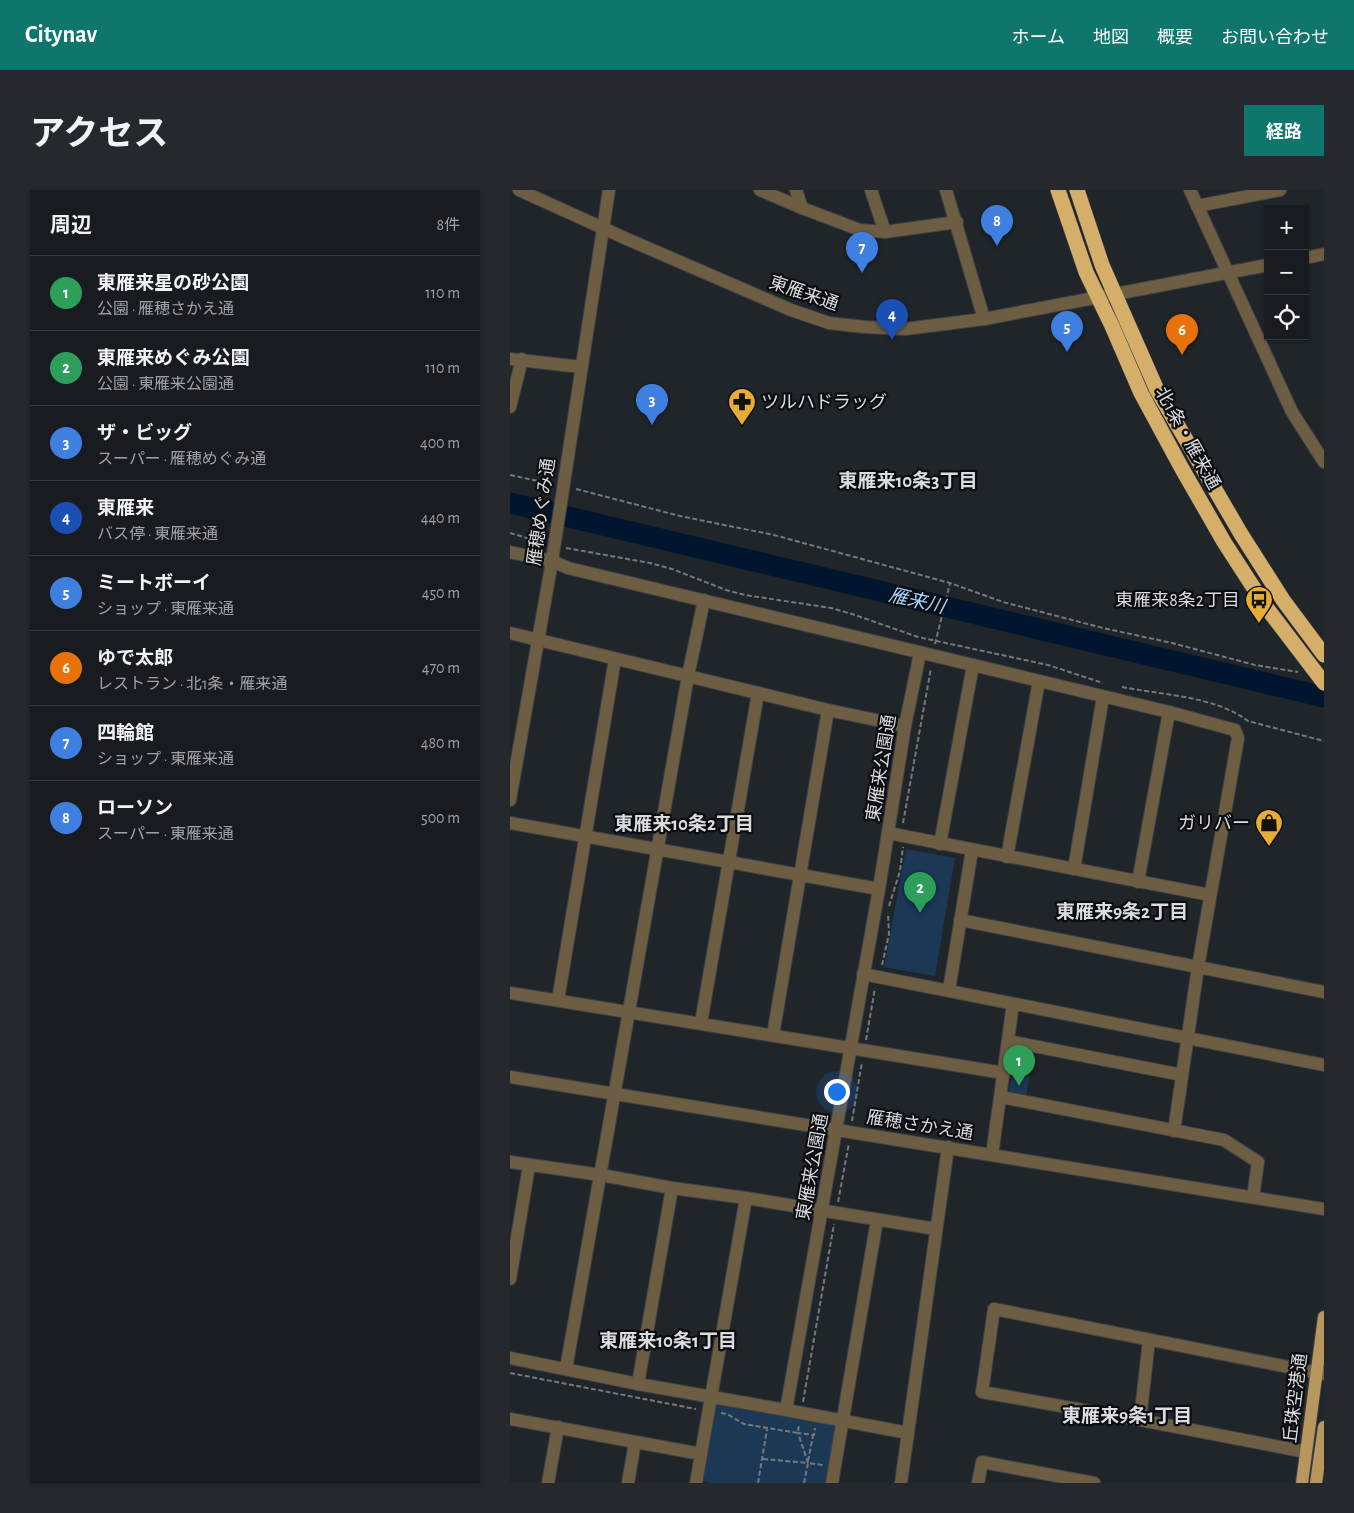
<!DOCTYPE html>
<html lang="ja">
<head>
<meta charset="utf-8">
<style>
	:root { --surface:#181c20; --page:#25292d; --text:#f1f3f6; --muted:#9fa1a5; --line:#363a3e; --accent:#0f766e }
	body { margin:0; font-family:"Alegreya Sans","Noto Sans JP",sans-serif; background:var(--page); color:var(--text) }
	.controls { position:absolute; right:15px; top:15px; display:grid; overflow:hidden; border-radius:0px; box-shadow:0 1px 4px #0004 }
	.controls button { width:45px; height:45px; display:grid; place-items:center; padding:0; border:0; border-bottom:1px solid var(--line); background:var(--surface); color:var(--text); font:25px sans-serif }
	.you { position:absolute; left:326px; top:901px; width:18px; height:18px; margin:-12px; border:4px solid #fff; border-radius:50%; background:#1a73e8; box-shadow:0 0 0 8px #1a73e833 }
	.badge { display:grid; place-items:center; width:32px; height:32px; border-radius:50%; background:var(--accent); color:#fff; font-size:16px; font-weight:700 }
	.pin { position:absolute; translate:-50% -41px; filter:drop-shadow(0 1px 2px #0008) }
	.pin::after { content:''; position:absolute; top:26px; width:18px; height:15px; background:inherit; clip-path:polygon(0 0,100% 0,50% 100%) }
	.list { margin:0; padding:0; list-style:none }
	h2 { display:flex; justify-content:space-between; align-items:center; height:65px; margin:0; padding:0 20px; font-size:21px }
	h2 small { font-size:16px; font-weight:400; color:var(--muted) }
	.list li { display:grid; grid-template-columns:32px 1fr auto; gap:15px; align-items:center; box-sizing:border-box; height:75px; padding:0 20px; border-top:1px solid var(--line) }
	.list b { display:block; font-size:19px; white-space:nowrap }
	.list p { margin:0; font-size:16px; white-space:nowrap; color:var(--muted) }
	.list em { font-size:16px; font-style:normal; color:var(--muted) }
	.icon { flex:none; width:28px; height:28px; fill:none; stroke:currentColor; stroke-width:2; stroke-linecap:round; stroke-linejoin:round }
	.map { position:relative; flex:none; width:814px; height:1293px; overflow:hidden; border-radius:0px }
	header { display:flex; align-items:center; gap:30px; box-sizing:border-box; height:70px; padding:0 25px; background:var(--accent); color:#fff }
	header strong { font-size:24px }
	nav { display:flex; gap:28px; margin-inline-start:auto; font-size:18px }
	.intro { display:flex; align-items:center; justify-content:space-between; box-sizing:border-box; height:120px; padding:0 30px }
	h1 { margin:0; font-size:35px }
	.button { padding:12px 22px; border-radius:0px; background:var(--accent); color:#fff; font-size:18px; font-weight:700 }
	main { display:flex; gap:30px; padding:0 30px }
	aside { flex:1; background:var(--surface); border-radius:0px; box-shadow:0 1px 4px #0004 }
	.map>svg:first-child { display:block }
	.green { fill:#1b3855 }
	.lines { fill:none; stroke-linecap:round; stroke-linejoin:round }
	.river { stroke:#00162f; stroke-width:21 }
	.minor-casing { stroke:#3e4247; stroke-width:14 }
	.major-casing { stroke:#3e4247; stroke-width:14 }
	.highway-casing { stroke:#3e4247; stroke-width:16 }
	.path { stroke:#75797d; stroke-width:2; stroke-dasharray:5 2.5; stroke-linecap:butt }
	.minor { stroke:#6d5e43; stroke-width:12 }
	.major { stroke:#b8975f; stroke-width:12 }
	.highway { stroke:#d5ae69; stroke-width:15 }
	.labels { text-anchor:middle; stroke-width:4.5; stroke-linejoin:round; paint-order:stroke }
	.street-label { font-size:18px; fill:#dadde0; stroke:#0b0d10 }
	.poi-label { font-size:18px; fill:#dadde0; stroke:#0b0d10; text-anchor:end }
	.neighbourhood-label { font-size:19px; font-weight:bold; fill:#dadde0; stroke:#0b0d10 }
	.water-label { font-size:19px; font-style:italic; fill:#a6d1fd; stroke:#0b0d10 }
</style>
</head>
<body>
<header>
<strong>Citynav</strong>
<nav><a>ホーム</a><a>地図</a><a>概要</a><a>お問い合わせ</a></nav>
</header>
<div class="intro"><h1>アクセス</h1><a class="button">経路</a></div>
<main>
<aside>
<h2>周辺<small>8件</small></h2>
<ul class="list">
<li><span class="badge" style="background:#2e9e5b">1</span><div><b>東雁来星の砂公園</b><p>公園 · 雁穂さかえ通</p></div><em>110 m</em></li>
<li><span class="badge" style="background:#2e9e5b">2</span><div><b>東雁来めぐみ公園</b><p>公園 · 東雁来公園通</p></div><em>110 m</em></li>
<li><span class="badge" style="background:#3f7fe0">3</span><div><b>ザ・ビッグ</b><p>スーパー · 雁穂めぐみ通</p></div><em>400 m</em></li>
<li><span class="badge" style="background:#1a4fb4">4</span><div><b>東雁来</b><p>バス停 · 東雁来通</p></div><em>440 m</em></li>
<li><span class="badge" style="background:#3f7fe0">5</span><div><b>ミートボーイ</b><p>ショップ · 東雁来通</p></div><em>450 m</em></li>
<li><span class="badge" style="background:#e8710a">6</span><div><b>ゆで太郎</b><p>レストラン · 北1条・雁来通</p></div><em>470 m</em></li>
<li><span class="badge" style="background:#3f7fe0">7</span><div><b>四輪館</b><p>ショップ · 東雁来通</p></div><em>480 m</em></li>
<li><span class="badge" style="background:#3f7fe0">8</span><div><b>ローソン</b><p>スーパー · 東雁来通</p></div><em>500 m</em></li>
</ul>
</aside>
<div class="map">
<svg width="814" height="1293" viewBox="0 0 814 1293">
	<rect width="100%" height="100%" fill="#20252a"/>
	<g class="green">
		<polygon points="396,659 445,668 425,786 374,777"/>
		<polygon points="502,885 519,887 516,907 499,904"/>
		<polygon points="207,1214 326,1236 316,1293 203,1293 193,1291"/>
	</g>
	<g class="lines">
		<polyline class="river" points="0,313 814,507"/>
		<defs>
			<g id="minor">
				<polyline points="9,0 117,49 281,120 319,133 355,137 395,139 474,129 758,75"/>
				<polyline points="250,0 292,18 350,40 375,42 447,32"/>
				<polyline points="286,0 292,18"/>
				<polyline points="361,0 375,42"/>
				<polyline points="436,0 474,129"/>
				<polyline points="680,0 782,222 814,272"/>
				<polyline points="687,16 770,0"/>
				<polyline points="795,68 814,64"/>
				<polyline points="0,169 71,177"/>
				<polyline points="0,217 12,169"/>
				<polyline points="0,362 42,371 58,378 659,522 725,540 728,548 688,777 664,941"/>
				<polyline points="0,443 318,520 395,536"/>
				<polyline points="0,610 42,371 99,0"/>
				<polyline points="0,633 369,699"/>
				<polyline points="378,643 700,705"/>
				<polyline points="430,654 463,475"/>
				<polyline points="497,667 529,491"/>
				<polyline points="564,679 593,507"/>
				<polyline points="628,692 659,522"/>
				<polyline points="450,730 814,802"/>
				<polyline points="353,784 814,875"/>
				<polyline points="439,800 462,660"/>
				<polyline points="0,803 494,883"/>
				<polyline points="48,810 105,469"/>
				<polyline points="191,833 248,503"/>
				<polyline points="263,845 318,520"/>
				<polyline points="498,851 672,885"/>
				<polyline points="0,887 814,1019"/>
				<polyline points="491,907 714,950 748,972 743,1007"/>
				<polyline points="482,965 503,814"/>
				<polyline points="0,972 91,985 162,998 236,1008 426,1039"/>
				<polyline points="0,1089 19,976"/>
				<polyline points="0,1168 128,1194 276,1220 398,1243"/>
				<polyline points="56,1179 178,486 194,410"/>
				<polyline points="128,1194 162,998"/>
				<polyline points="276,1220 369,699 395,536 410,463"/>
				<polyline points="0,1229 191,1264"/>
				<polyline points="630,1230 639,1150"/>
				<polyline points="796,1262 630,1230 472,1202 484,1119 814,1184"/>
				<polyline points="38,1293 48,1237"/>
				<polyline points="118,1293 125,1252"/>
				<polyline points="186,1293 236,1008"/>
				<polyline points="322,1293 367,1030"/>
				<polyline points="391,1293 438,957"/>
				<polyline points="468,1293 472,1272 584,1293"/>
			</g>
			<g id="major">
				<polyline points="792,1293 814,1127"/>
				<polyline points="806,1293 814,1237"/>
			</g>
			<g id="highway">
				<polyline points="548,0 576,82 602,136 631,203 671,277 714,352 756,417 814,493"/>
				<polyline points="567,0 592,75 647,200 731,344 773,410 814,465"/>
			</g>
		</defs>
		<use href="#minor" class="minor-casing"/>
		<use href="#major" class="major-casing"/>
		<use href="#highway" class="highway-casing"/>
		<g class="path">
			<polyline points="0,285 42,294"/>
			<polyline points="66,299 170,326 264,345 440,393 493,412 593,438 662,453 745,475 788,482"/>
			<polyline points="0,343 14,347 28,353"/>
			<polyline points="56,358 140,373 162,379 216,400 235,405 321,418 342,424 408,447 538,475 593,493"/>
			<polyline points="425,454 440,393"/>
			<path d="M612,497C652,505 705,506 738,531L814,551"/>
			<polyline points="393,633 421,478"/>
			<polyline points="379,716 390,681 393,657"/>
			<polyline points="372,775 379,744 378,723"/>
			<polyline points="356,850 365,798"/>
			<polyline points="342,931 352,872"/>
			<polyline points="328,1012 339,953"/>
			<polyline points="0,1183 186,1219"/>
			<polyline points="293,1212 324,1034"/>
			<polyline points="211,1223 217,1224 234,1234 288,1243 289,1234"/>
			<polyline points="253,1269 298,1273"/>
			<polyline points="298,1271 303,1246"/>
			<polyline points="298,1273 288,1243 304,1245 305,1238"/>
			<polyline points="248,1293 257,1239"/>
			<polyline points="294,1293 298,1273 313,1275"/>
		</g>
		<use href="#minor" class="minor"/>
		<use href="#major" class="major"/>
		<use href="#highway" class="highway"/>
	</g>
	<defs>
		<symbol id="pharmacy-pin" viewBox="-11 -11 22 30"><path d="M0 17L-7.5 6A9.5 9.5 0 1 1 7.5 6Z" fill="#e6ac36" stroke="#0b0d10"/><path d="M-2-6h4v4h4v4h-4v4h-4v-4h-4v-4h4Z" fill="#111"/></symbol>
		<symbol id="bus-pin" viewBox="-11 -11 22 30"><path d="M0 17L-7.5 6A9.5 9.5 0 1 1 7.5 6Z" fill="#e6ac36" stroke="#0b0d10"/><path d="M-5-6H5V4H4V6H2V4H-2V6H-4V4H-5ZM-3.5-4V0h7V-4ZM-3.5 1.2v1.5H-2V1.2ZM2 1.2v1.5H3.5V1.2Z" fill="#111"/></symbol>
		<symbol id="shop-pin" viewBox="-11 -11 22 30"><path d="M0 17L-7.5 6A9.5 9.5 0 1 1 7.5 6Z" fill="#e6ac36" stroke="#0b0d10"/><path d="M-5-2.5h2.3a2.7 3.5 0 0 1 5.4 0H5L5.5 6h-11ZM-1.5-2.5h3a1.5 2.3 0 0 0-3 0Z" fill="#111"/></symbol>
	</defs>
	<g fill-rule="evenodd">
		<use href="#pharmacy-pin" x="216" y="196" width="32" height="43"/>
		<use href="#bus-pin" x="733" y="394" width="32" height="43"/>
		<use href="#shop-pin" x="743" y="617" width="32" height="43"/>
	</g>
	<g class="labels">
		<g class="street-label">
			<text transform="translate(294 103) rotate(19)" y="6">東雁来通</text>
			<text transform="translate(678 248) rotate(61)" y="6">北1条・雁来通</text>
			<text transform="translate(31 322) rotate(-82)" y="6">雁穂めぐみ通</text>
			<text transform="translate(371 578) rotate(-81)" y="6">東雁来公園通</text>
			<text transform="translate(410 935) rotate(9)" y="6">雁穂さかえ通</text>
			<text transform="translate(302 977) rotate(-80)" y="6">東雁来公園通</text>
			<text transform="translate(785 1208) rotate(-83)" y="6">丘珠空港通</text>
		</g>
		<g class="poi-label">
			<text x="251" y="218" text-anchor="start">ツルハドラッグ</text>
			<text x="730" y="416">東雁来8条2丁目</text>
			<text x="740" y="639">ガリバー</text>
		</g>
		<g class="neighbourhood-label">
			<text x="398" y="297">東雁来10条3丁目</text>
			<text x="174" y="640">東雁来10条2丁目</text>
			<text x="612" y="728">東雁来9条2丁目</text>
			<text x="158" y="1157">東雁来10条1丁目</text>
			<text x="617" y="1232">東雁来9条1丁目</text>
		</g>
		<g class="water-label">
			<text transform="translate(407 410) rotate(13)" y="7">雁来川</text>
		</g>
	</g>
</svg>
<div class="controls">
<button>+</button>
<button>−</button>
<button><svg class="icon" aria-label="locate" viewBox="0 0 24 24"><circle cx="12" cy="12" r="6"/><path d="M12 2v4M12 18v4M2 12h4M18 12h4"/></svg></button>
</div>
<div class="you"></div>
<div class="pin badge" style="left:509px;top:896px;background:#2e9e5b">1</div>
<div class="pin badge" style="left:410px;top:723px;background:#2e9e5b">2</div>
<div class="pin badge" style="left:142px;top:235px;background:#3f7fe0">3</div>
<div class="pin badge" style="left:382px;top:150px;background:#1a4fb4">4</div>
<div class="pin badge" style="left:557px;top:162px;background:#3f7fe0">5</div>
<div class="pin badge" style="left:672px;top:165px;background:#e8710a">6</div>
<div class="pin badge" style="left:352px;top:83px;background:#3f7fe0">7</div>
<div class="pin badge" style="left:487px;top:56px;background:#3f7fe0">8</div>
</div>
</main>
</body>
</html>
